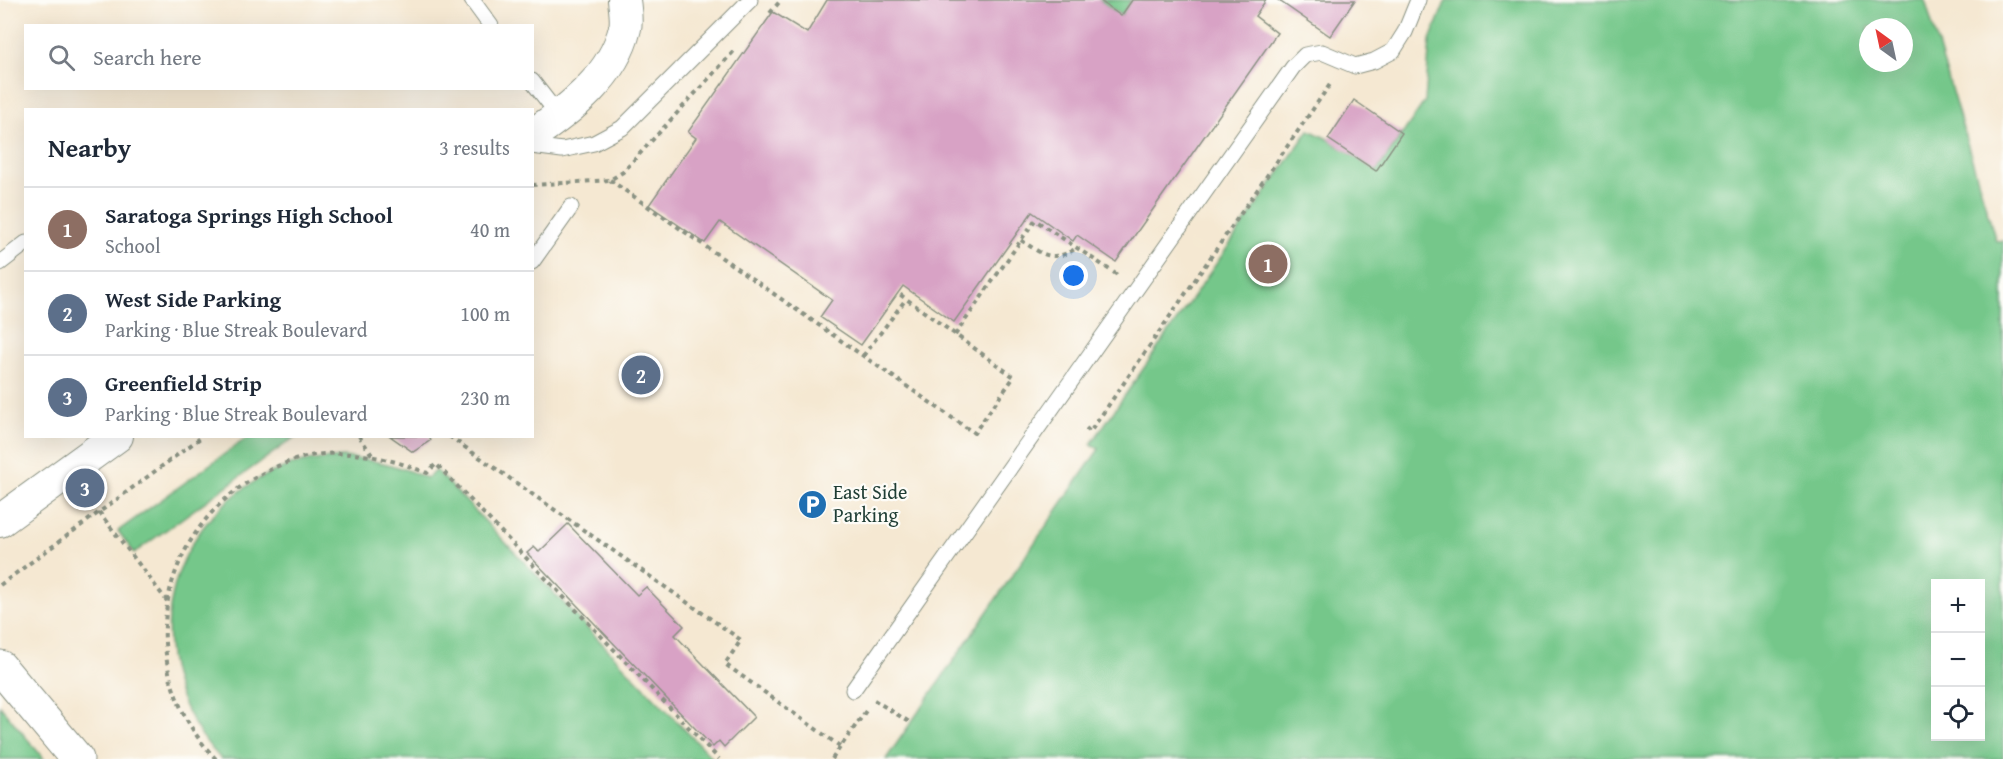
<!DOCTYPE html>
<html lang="en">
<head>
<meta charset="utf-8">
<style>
	:root { --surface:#fff; --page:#f2f2f3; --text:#1f2937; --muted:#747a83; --line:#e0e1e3; --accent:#ea580c }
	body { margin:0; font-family:"Gentium Book Plus",serif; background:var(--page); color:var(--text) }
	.controls { position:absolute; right:18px; bottom:18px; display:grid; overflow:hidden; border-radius:0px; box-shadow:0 6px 24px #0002 }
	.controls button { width:54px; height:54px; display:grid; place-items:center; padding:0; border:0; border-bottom:2px solid var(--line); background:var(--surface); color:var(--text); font:30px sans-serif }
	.compass { position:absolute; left:1859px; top:18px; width:54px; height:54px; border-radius:50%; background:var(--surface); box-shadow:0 6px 24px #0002; rotate:327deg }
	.you { position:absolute; left:1074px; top:276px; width:21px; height:21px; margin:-15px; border:4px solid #fff; border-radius:50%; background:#1a73e8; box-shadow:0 0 0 9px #1a73e833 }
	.badge { display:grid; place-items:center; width:39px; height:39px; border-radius:50%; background:var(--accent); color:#fff; font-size:20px; font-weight:700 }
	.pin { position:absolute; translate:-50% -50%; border:3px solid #fff; box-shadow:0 2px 6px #0006 }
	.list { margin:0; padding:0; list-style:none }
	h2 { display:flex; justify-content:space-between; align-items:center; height:78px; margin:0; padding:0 24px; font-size:26px }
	h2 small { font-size:20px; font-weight:400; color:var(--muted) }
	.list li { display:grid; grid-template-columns:39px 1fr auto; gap:18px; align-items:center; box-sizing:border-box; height:84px; padding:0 24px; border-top:2px solid var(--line) }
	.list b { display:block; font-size:22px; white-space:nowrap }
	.list p { margin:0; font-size:20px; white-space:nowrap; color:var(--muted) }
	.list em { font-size:20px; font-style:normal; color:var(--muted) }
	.icon { flex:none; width:33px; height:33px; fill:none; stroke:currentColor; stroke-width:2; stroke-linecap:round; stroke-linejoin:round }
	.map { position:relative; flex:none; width:2003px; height:759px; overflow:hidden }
	.search { position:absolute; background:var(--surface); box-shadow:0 6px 24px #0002; left:24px; top:24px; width:510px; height:66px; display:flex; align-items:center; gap:15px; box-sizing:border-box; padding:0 21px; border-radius:0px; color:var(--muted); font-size:22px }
	.panel { position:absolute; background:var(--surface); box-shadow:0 6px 24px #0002; left:24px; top:108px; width:510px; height:330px; border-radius:0px }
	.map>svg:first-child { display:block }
	.green { fill:#74c78a; stroke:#4a825f; stroke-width:1.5; fill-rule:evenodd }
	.building { fill:#d8a2c5 }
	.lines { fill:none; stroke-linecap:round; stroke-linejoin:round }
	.service-casing { stroke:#8a9283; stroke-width:17 }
	.minor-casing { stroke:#8a9283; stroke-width:34 }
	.tertiary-casing { stroke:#8a9283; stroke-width:35 }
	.path { stroke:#8a9283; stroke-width:4; stroke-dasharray:4.5 4.5; stroke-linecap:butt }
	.service { stroke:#fff; stroke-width:15 }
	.minor { stroke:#fff; stroke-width:32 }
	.tertiary { stroke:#fff; stroke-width:33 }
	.labels { text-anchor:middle; stroke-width:4.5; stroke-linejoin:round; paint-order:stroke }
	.poi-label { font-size:20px; fill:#1f3d34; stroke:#fdfcf7; text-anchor:start }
</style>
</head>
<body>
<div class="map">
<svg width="2003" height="759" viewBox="0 0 2003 759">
	<rect width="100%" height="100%" fill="#fdfcf7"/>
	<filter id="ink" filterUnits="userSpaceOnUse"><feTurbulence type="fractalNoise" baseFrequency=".0167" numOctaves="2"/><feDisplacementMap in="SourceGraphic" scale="12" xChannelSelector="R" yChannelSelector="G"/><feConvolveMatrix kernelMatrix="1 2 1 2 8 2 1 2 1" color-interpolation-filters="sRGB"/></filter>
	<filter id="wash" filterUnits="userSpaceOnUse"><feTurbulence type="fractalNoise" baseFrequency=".008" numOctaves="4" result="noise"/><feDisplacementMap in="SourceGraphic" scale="24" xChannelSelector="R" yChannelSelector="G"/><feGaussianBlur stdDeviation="1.35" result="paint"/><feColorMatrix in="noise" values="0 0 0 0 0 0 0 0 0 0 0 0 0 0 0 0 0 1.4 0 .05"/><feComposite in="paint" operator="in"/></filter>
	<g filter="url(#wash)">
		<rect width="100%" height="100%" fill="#f5e8d2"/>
		<g class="green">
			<polygon points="1099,0 1132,0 1121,16"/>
			<path d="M1446,0H1925L1996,241L2003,240V759H886L1099,449L1091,444L1309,130L1328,139L1377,171L1425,101L1430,40ZM1868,27H1904V63H1868ZM1936,584H1980V736H1936Z"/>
			<polygon points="248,437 295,437 134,553 118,531"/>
			<path d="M343,457C375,460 397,465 427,478L436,470L713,759H221C130,664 161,514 285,467C304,460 324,459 343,457Z"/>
			<polygon points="0,706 44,759 0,759"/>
		</g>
		<g id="blocks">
			<g class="building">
				<polygon points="827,0 1099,0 1121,16 1132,0 1266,0 1255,16 1277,33 1116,262 1077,235 1073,241 1032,212 954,322 903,286 861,345 820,317 832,300 720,222 705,243 649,205 696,138 688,132 773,12 807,33"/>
				<polygon points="1278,0 1355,0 1330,36"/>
				<polygon points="1354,100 1402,133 1376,171 1328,139"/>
				<polygon points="390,436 429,436 431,440 413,452"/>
				<polygon points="568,524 637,595 646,587 684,626 675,635 754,717 724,747 719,741 713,747 527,553 534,547 539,552"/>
			</g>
		</g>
	</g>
	<g filter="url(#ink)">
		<use href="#blocks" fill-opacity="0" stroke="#8a9283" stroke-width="1.5"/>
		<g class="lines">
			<defs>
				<g id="service">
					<polyline points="472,0 491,26"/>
					<polyline points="532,81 560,117"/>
					<polyline points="532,146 562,150 594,143 622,128 750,0"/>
					<polyline points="532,262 571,207"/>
					<polyline points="0,263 26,243"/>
					<polyline points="853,690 1293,67 1305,55 1322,52 1355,66 1374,61 1393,51 1405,32 1418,0"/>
				</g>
				<g id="minor">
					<path d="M532,135C571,109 614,75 625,28C627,20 625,9 624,0"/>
					<polyline points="0,521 117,436"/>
				</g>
				<polyline id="tertiary" points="0,667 77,759"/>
			</defs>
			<use href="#service" class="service-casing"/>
			<use href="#minor" class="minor-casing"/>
			<use href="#tertiary" class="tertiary-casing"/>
			<g class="path">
				<polyline points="770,13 781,0"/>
				<polyline points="610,180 974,433 1014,377 898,293"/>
				<polyline points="532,185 610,180 623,172 734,51"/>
				<path d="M1021,240C1043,255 1052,263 1077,248"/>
				<polyline points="955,335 1035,220 1119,276"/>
				<polyline points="863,356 906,299"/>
				<polyline points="1086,428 1090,432 1331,83"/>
				<polyline points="359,436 372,455"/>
				<polyline points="449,436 741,640 725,664 841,747"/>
				<polyline points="99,512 167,601"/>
				<polyline points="0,585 203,436"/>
				<polyline points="874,700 911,723"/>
				<path d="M216,759C136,676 152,544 248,482C268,469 292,459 315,455C355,450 390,458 427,473L436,464L719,759"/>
				<polyline points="832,759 868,708"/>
			</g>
			<use href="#service" class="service"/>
			<use href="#minor" class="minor"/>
			<use href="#tertiary" class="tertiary"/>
		</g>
	</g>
	<defs>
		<symbol id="parking-disc" viewBox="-11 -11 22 22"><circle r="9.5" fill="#1f6fb2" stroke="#fdfcf7"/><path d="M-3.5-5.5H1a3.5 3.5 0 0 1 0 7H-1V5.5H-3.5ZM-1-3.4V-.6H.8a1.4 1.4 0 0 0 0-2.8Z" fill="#fff"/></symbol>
	</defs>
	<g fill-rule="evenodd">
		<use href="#parking-disc" x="796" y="488" width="33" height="33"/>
	</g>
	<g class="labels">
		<g class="poi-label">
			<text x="833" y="499">East Side<tspan x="833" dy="23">Parking</tspan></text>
		</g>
	</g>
</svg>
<div class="controls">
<button>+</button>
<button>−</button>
<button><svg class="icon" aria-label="locate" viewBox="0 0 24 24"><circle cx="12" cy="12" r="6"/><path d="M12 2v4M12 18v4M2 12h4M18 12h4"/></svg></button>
</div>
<svg class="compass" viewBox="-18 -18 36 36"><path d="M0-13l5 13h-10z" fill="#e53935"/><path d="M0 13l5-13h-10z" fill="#747a83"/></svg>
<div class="you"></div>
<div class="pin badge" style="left:1268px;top:264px;background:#8d6e63">1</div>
<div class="pin badge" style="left:641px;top:375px;background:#5c6f8a">2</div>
<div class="pin badge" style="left:85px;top:488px;background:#5c6f8a">3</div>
<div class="search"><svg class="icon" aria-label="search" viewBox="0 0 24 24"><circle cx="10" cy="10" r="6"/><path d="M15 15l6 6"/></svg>Search here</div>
<section class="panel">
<h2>Nearby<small>3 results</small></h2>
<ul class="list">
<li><span class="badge" style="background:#8d6e63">1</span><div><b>Saratoga Springs High School</b><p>School</p></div><em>40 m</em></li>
<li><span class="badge" style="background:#5c6f8a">2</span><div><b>West Side Parking</b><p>Parking · Blue Streak Boulevard</p></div><em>100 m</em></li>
<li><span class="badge" style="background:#5c6f8a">3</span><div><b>Greenfield Strip</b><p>Parking · Blue Streak Boulevard</p></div><em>230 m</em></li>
</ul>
</section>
</div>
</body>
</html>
